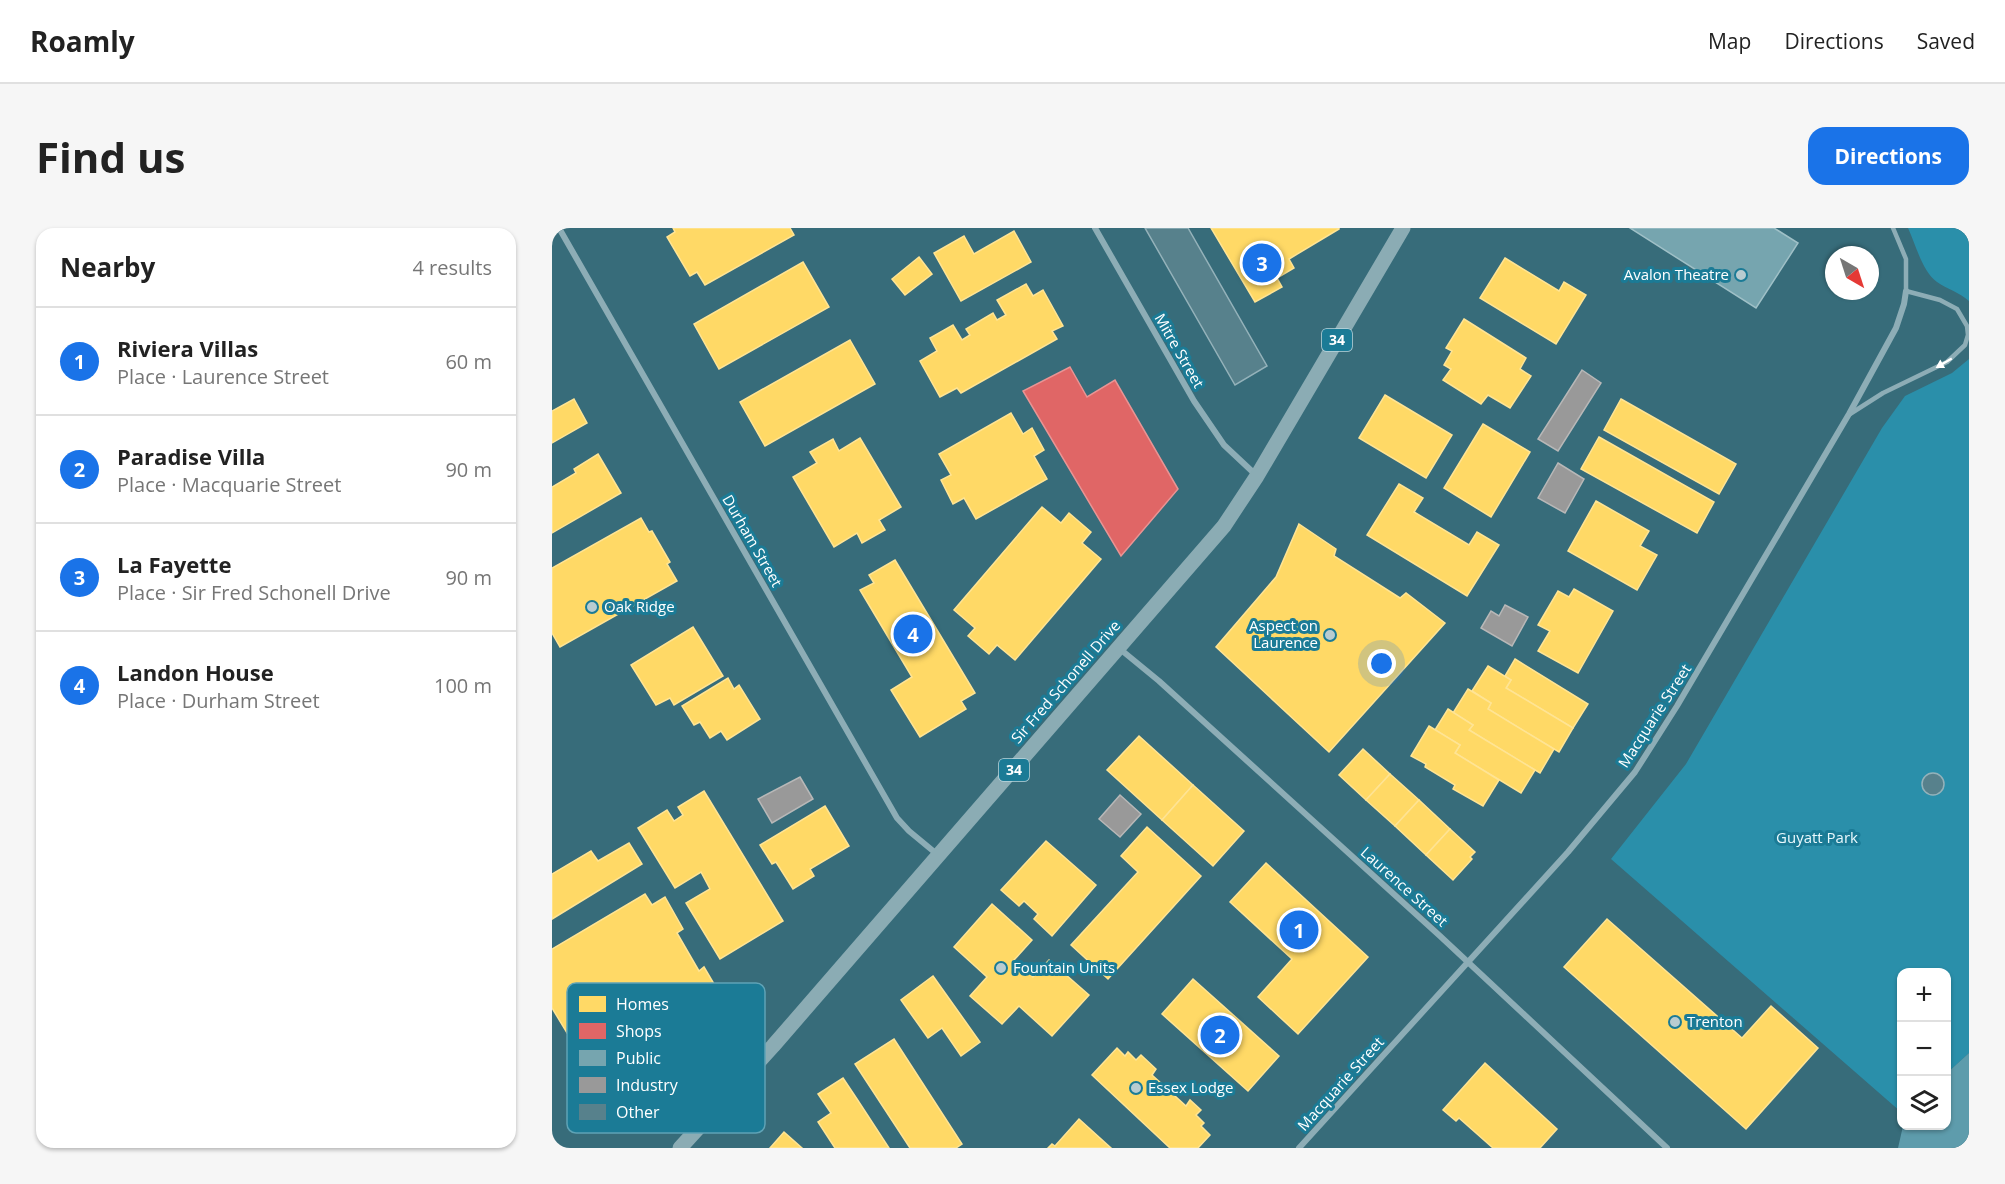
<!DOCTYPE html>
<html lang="en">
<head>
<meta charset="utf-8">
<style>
	:root { --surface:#fff; --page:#f6f6f6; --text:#222; --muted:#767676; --line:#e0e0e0; --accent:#1a73e8 }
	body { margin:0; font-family:"Open Sans",sans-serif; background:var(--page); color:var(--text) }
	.controls { position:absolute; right:18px; bottom:18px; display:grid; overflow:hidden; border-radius:12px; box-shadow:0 2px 4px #0004 }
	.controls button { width:54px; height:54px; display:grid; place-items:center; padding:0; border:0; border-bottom:2px solid var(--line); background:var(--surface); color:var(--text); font:30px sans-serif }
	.compass { position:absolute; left:1273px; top:18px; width:54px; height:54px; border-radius:50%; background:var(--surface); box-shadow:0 2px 4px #0004; rotate:141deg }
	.you { position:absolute; left:830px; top:436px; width:21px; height:21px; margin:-15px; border:4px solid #fff; border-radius:50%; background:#1a73e8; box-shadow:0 0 0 9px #1a73e833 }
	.badge { display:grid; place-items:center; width:39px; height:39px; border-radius:50%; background:var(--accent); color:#fff; font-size:20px; font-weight:700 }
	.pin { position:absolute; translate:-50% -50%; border:3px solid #fff; box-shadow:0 2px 6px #0006 }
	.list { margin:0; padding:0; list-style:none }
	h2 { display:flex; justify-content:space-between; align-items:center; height:78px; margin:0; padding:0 24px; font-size:26px }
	h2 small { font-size:20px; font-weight:400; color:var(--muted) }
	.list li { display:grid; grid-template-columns:39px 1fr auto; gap:18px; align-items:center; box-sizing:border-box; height:108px; padding:0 24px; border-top:2px solid var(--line) }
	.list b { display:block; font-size:22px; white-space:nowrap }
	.list p { margin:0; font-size:20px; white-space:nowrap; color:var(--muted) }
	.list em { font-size:20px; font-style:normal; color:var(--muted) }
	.icon { flex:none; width:33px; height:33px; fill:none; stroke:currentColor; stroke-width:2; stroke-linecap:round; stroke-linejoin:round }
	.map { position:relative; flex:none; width:1417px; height:920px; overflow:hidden; border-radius:18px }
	header { display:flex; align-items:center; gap:36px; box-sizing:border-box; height:84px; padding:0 30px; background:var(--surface); border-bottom:2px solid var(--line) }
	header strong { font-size:28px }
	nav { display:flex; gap:33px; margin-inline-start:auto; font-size:21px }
	.intro { display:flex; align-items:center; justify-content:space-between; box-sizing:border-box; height:144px; padding:0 36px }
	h1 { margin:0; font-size:42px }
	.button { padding:15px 27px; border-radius:18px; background:var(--accent); color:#fff; font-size:21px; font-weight:700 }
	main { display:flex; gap:36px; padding:0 36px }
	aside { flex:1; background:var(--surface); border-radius:18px; box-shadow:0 2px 4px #0004 }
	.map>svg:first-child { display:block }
	.green { fill:#2a8faa }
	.water { fill:#5e9cac }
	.homes { fill:#ffd966; stroke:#ffe494; stroke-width:1.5 }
	.shops { fill:#e06666; stroke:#e99494; stroke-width:1.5 }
	.public { fill:#76a5af; stroke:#9fc0c7; stroke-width:1.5 }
	.industry { fill:#999; stroke:#b8b8b8; stroke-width:1.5 }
	.building { fill:#57818c; stroke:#94b2ba; stroke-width:1.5 }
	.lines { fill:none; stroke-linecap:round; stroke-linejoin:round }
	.lane { stroke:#8dadb6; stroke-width:4.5 }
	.street { stroke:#8dadb6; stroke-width:6 }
	.primary { stroke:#8bacb4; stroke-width:15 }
	.oneway { fill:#fff }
	.poi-dot { fill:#b9ccd0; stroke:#1b7b96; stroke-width:2 }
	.labels { text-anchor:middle; stroke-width:6; stroke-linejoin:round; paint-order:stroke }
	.shield { fill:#1b7b96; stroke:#bbd7e0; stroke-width:1.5 }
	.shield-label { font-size:14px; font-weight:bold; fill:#fff }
	.poi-label { font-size:15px; fill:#fff; stroke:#1b7b96; text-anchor:start }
	.street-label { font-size:15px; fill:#fff; stroke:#1b7b96 }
	.park-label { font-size:15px; fill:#eaf9fd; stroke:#1b7b96 }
	.key { fill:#1b7b96; stroke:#5fa3b6; stroke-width:1.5 }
	.key-label { font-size:16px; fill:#fff }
</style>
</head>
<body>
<header>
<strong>Roamly</strong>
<nav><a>Map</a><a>Directions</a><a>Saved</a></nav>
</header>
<div class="intro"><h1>Find us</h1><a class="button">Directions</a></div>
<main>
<aside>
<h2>Nearby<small>4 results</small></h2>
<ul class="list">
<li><span class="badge">1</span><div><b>Riviera Villas</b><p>Place · Laurence Street</p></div><em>60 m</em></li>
<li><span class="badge">2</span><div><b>Paradise Villa</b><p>Place · Macquarie Street</p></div><em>90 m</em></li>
<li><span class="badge">3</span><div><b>La Fayette</b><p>Place · Sir Fred Schonell Drive</p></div><em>90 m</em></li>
<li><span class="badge">4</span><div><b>Landon House</b><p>Place · Durham Street</p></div><em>100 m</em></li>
</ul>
</aside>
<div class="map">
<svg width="1417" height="920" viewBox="0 0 1417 920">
	<rect width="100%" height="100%" fill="#376c7a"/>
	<g class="green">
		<path d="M1356,0H1417V73C1407,64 1395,61 1385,54C1370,43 1364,17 1356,0Z"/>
		<polygon points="1417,131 1417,825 1395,845 1394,744 1350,744 1349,884 1059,631 1134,536 1330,200 1353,168 1400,145"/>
	</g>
	<polygon class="water" points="1417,825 1417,920 1346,920 1351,898 1394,898 1395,845"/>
	<g class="homes">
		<polygon points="121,0 238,0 242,7 153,57 145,44 138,48 115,9 123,4"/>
		<polygon points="659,0 787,0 787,1 737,31 742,40 725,50 730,59 703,74"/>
		<polygon points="462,3 479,34 409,73 382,25 412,8 422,26"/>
		<polygon points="367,29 380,46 353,67 340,51"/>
		<polygon points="953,30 1007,63 1012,54 1034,67 1004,116 928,70"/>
		<polygon points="251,34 277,79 167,141 142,96"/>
		<polygon points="474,56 481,68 491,62 511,98 500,103 505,111 409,165 405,160 388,169 368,133 385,123 378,110 401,97 410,112 418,107 414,101 441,85 445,92 454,87 445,72"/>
		<polygon points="912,91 974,130 968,141 979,148 958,180 936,167 929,176 891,152 899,141 892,137 900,123 894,120"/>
		<polygon points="298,112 323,156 213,218 188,174"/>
		<polygon points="833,167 900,207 874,250 807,210"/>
		<polygon points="22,171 35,195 0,215 0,183"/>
		<polygon points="1069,171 1184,236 1167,266 1052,202"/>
		<polygon points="459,185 471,206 480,200 492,222 482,228 495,251 424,291 412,270 401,276 389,252 399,247 387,226"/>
		<polygon points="931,196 978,224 939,289 892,260"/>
		<polygon points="1047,209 1162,274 1145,305 1029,241"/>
		<polygon points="308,210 349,279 327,292 333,302 310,315 305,305 282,319 241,249 265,235 258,224 281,211 287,223"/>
		<polygon points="46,226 69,265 0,305 0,259 24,245 22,241"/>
		<polygon points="847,256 871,270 862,284 917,317 925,304 947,317 915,368 815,307"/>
		<polygon points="1044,273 1097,303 1088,318 1105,327 1085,362 1016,323"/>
		<polygon points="490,279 509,295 517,285 539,304 530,315 549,331 463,432 445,417 437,426 416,408 423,400 402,382"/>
		<polygon points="89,290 97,304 100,303 118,334 115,336 125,353 8,419 0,405 0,340"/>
		<polygon points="747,296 784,321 782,328 848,370 854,365 893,395 777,524 664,419 724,349"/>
		<polygon points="343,332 423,465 409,473 414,481 368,509 339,462 360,449 308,362 322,355 317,347"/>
		<polygon points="1022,361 1061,383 1026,445 986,423 998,403 986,397 1006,363 1017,369"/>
		<polygon points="141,399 171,448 122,477 118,470 104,477 79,437"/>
		<polygon points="963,431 1036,476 1021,500 954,460 959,452 953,448"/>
		<polygon points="936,438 959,452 954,460 1021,500 1007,524 936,481 939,475 920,463"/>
		<polygon points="176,450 182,461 187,457 208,491 175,512 169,503 158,510 148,494 142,497 130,478"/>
		<polygon points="916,461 939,475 936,481 1002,521 988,545 917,502 921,497 901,485"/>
		<polygon points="896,481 921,497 917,502 983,542 969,565 903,525 908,517 883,502"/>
		<polygon points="877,498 908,517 903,525 947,552 931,578 901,561 903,557 873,539 874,536 859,528"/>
		<polygon points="587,508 641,557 610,592 555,542"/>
		<polygon points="811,521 838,546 814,572 787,547"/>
		<polygon points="838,546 867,572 843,598 814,572"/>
		<polygon points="641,557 692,603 661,638 610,592"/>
		<polygon points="152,563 231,693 168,731 134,675 158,661 149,644 123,660 86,600 115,582 122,593 131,587 126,579"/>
		<polygon points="867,572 898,601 874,627 843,598"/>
		<polygon points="273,578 297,618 258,641 262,648 241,661 224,634 220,636 208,617"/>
		<polygon points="595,599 649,648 556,751 519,717 586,644 569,628"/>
		<polygon points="898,601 923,624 918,629 920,631 901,652 874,627"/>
		<polygon points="494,613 544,657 500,708 482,691 486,686 472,673 467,678 449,662"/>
		<polygon points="77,615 90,636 0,691 0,646 39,623 46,633"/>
		<polygon points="714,635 816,729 746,806 706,769 740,731 678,674"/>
		<polygon points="93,666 100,677 113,669 131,701 125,705 147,743 152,739 172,773 157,781 162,789 104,824 98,815 85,823 107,860 61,887 36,845 44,840 37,830 32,833 0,780 0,721"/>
		<polygon points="440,676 480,712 462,732 481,749 497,732 537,767 500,808 467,778 450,796 418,768 435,749 402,719"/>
		<polygon points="1055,691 1190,810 1219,778 1266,820 1194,901 1012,739"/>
		<polygon points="381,748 428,814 409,828 390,800 376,810 349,772"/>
		<polygon points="641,751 727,828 696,863 610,786"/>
		<polygon points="342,811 410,916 404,920 358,920 303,836"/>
		<polygon points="565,820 573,828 576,824 584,832 589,827 604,841 600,847 634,878 638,872 649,882 644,887 652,895 649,898 658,907 646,920 618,920 540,847"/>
		<polygon points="933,835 1005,901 988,920 941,920 907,890 904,893 891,882"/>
		<polygon points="291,850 305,871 337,920 283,920 266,894 279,885 266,866"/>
		<polygon points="527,891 559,920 496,920 500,916 503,918"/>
		<polygon points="232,904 250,920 218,920"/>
	</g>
	<polygon class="shops" points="518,139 535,169 563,152 626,261 569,328 471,163"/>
	<polygon class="public" points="1078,0 1222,0 1246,15 1204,80"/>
	<g class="industry">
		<polygon points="1030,142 1049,155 1006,223 986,211"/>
		<polygon points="1006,235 1032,251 1013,285 986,270"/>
		<polygon points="953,377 976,389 960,418 929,400 939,383 947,388"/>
		<polygon points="248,549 261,571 220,595 206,571"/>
		<polygon points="568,567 589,586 568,609 547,591"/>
	</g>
	<g class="building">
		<polygon points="593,0 636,0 715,138 683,157"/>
		<circle cx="1381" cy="556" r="11"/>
	</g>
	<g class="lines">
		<polyline class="lane" points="1298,186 1331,165 1395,134 1413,117 1416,107 1415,98 1405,81 1388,72 1354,63 1354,31 1341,0"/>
		<g class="street">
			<polyline points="7,0 345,590 357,603 386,627"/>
			<polyline points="543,0 642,173 672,217 704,247"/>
			<polyline points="568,421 607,453 888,708 1115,920"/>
			<polyline points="747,920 1016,624 1083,544 1125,478 1297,186 1344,100 1352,76 1354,63"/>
		</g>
		<polyline class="primary" points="128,920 221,818 672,298 705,248 851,0"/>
	</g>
	<defs><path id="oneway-solid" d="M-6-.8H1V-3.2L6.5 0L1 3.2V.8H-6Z" transform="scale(1.5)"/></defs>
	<use class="oneway" href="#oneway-solid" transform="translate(1392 135) rotate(150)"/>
	<g class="poi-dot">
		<circle cx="1189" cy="47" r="6"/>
		<circle cx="40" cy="379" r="6"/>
		<circle cx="778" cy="407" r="6"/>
		<circle cx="449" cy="740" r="6"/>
		<circle cx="1123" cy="794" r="6"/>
		<circle cx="584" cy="860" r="6"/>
	</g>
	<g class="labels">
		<g class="shield">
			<rect x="770" y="101" width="30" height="22" rx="4.5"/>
			<rect x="447" y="531" width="30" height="22" rx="4.5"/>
		</g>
		<g class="shield-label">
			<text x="785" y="117">34</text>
			<text x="462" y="547">34</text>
		</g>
		<g class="poi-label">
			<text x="1177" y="52" text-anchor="end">Avalon Theatre</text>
			<text x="52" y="384">Oak Ridge</text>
			<text x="766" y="403" text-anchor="end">Aspect on<tspan x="766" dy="17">Laurence</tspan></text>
			<text x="461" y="745">Fountain Units</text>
			<text x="1135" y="799">Trenton</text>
			<text x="596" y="865">Essex Lodge</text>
		</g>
		<g class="street-label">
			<text transform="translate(627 123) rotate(60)" y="5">Mitre Street</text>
			<text transform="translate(200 313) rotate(60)" y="5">Durham Street</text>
			<text transform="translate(514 454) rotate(-49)" y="5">Sir Fred Schonell Drive</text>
			<text transform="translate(1103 488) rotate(-57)" y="5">Macquarie Street</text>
			<text transform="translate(852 659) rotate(42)" y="5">Laurence Street</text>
			<text transform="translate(789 856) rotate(-48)" y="5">Macquarie Street</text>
		</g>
		<g class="park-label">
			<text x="1265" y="615">Guyatt Park</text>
		</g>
	</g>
	<rect x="15" y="755" width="198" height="150" rx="9" class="key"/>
	<rect x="27" y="768" width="27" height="16" fill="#ffd966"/>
	<rect x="27" y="795" width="27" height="16" fill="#e06666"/>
	<rect x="27" y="822" width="27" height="16" fill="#76a5af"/>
	<rect x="27" y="849" width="27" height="16" fill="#999"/>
	<rect x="27" y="876" width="27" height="16" fill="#57818c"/>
	<g class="key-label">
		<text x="64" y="782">Homes</text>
		<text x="64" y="809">Shops</text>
		<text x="64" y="836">Public</text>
		<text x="64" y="863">Industry</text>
		<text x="64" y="890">Other</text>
	</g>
</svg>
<div class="controls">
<button>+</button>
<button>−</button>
<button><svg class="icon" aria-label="layers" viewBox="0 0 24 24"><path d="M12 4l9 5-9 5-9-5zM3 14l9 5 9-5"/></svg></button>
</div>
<svg class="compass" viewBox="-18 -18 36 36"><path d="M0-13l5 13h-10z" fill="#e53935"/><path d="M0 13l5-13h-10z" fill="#767676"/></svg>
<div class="you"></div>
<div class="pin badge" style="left:747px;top:702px">1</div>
<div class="pin badge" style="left:668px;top:807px">2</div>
<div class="pin badge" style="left:710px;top:35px">3</div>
<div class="pin badge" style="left:361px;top:406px">4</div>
</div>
</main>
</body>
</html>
